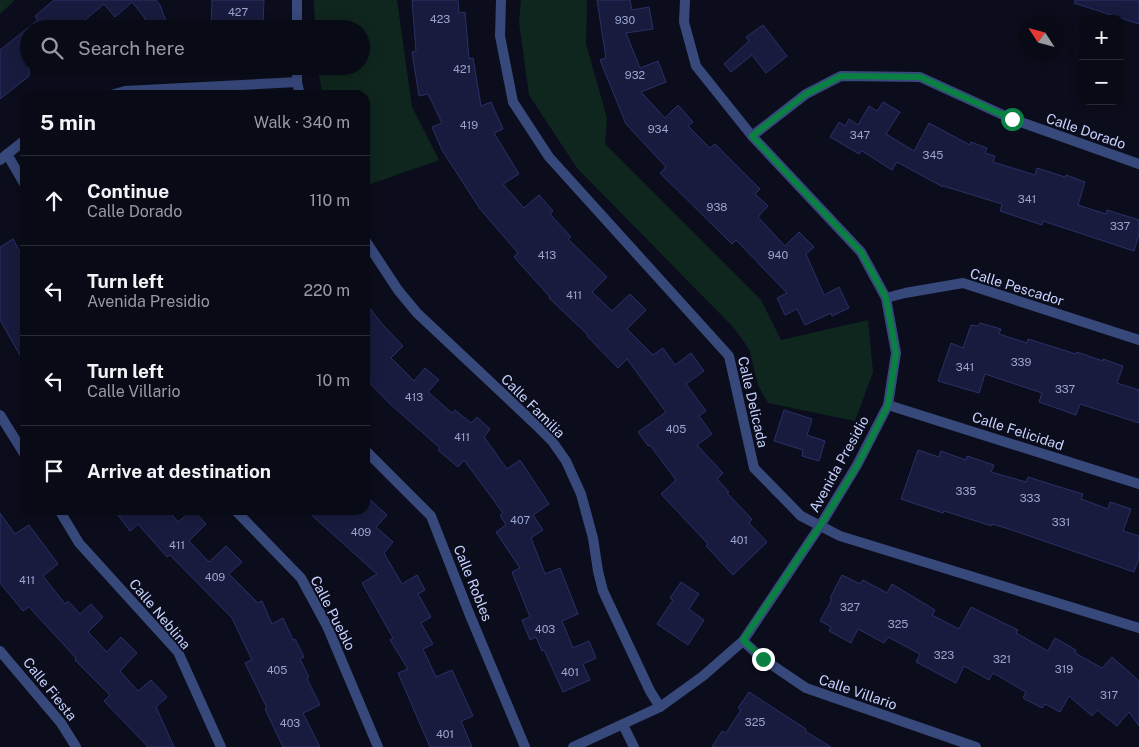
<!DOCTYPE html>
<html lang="en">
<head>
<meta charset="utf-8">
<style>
	:root { --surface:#080a15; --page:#11131e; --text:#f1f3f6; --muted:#989aa0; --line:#292b34 }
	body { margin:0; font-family:"Public Sans",sans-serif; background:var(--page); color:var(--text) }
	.controls { position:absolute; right:15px; top:15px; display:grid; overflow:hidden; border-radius:10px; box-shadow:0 2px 12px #0003 }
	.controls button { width:45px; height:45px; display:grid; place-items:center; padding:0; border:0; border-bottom:1px solid var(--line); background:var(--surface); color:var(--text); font:25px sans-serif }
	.compass { position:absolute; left:1019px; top:15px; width:45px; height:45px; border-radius:50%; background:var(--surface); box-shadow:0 2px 12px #0003; rotate:306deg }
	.stop { position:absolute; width:15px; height:15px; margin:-11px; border:4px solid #0b8043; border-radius:50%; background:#fff }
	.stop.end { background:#0b8043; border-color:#fff; box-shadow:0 1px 5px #0008 }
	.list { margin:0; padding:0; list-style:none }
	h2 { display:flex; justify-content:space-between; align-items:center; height:65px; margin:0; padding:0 20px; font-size:21px }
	h2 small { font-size:16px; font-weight:400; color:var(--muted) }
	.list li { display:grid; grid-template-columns:32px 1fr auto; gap:15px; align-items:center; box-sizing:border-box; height:90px; padding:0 20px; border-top:1px solid var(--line) }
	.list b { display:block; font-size:19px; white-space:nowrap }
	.list p { margin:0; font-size:16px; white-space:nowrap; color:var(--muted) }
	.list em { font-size:16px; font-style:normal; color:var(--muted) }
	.icon { flex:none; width:28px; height:28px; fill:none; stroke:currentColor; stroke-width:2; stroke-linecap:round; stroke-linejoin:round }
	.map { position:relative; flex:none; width:1139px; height:747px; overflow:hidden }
	.search { position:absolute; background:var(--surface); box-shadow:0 2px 12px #0003; left:20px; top:20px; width:350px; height:55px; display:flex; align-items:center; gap:12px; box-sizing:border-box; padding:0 18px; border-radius:28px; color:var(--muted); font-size:19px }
	.panel { position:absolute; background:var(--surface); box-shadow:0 2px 12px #0003; left:20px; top:90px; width:350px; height:425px; border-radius:15px }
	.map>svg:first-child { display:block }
	.green { fill:#0f261e }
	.building { fill:#181b3d; stroke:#2a3068 }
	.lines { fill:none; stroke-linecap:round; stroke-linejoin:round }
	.minor { stroke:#37487b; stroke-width:10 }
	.tertiary { stroke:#37487b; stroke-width:10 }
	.route { stroke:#0b8043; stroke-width:6 }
	.labels { text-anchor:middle; stroke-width:4; stroke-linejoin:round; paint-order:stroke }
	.number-label { font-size:11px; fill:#9ba4ce }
	.street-label { font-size:14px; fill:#c7d1fe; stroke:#0b0d1c }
</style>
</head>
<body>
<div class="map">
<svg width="1139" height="747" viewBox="0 0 1139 747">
	<rect width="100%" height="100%" fill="#0b0d1c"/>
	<g class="green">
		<polygon points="0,0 15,0 0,14"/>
		<polygon points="314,0 397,0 412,107 439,160 365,186 365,95 323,95 317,66 361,66 361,29 315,29"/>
		<polygon points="521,0 587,0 586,44 607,118 605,144 761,300 781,340 868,320 873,372 855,421 768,403 758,385 749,349 734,328 577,168 529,95 519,22"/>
	</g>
	<g class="building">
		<polygon points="54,0 156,0 160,5 169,29 149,29 144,17 132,2 115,17 104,4 74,29 29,29 29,76 0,99 0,50 38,20 35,16"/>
		<polygon points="212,0 264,0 263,25 246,24 245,29 211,29"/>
		<polygon points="412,0 458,0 459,13 465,12 469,59 473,58 481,106 491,102 503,129 494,133 519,174 503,184 524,208 539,195 553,211 550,214 571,237 568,239 607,277 592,292 612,311 630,294 646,310 627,329 653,355 663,348 675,365 691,353 704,371 686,384 706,411 699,416 712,434 697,445 723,473 717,479 729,492 727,493 752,519 749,523 767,542 733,575 706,546 708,544 661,494 676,480 650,445 648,446 638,432 666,412 627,359 618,368 587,336 588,335 549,298 550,297 514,257 518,253 480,209 442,150 432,127 442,123 428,94 419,96 412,52 416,51"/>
		<polygon points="597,0 630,0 632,10 649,7 653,29 626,33 640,68 658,61 666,82 641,92 665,118 678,105 693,122 688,126 710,148 715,144 760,189 755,194 768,206 758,217 785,246 799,232 814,247 806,254 824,295 839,287 849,308 832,316 831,313 805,325 797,309 785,315 777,298 787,293 736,240 732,244 660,173 666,167 626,124 600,60 606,58"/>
		<polygon points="1075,0 1139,0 1139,24 1074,3"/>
		<polygon points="763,25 787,56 766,73 752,55 731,72 724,64 749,41 746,37"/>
		<polygon points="883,102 900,112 886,134 914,151 929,123 970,145 971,142 987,148 985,153 995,156 993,162 1035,175 1037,168 1065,177 1066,175 1085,182 1078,205 1106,214 1107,210 1139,220 1139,235 1134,251 1043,221 1042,225 1000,211 1002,204 943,186 943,187 897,162 892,170 862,151 859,154 830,137 839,122 845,126 849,119 858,125 869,106 877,111"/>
		<polygon points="13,239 25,261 25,364 0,320 0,247"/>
		<polygon points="365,302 382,324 403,346 391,358 414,381 425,368 439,380 428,392 452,413 455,410 471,423 477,417 490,429 484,437 507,469 520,460 549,504 533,515 543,530 531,538 545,574 560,568 578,614 562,621 573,648 589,641 596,658 583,664 590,680 563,692 544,650 542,651 536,637 530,640 522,620 530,617 512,572 520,568 496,532 506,525 500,515 503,513 464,460 458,467 438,450 440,448 389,403 365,378"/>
		<polygon points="980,323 1001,329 999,334 1027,343 1028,339 1076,354 1077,352 1103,361 1103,359 1123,366 1117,383 1139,390 1139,423 1080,404 1076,415 1039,402 1042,393 985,374 979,393 938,381 951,343 963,348 971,325 978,326"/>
		<polygon points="784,410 812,419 807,435 825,441 819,461 802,456 803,450 774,441"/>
		<polygon points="918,450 939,457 941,451 966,460 967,456 994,465 991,472 1026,482 1028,477 1063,488 1083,494 1081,499 1108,509 1110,502 1131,509 1123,531 1139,536 1139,558 1134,572 1012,530 992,524 992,526 944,511 943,513 901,499"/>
		<polygon points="365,495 387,515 376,527 393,542 384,553 402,584 417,575 425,590 418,594 431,617 421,623 433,644 423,649 436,677 452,670 473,716 461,721 472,747 430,747 398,673 408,669 390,640 393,638 362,583 377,574 306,510 365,510"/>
		<polygon points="114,510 168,510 178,522 193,510 206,524 189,541 209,562 226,546 242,562 229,574 258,603 262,601 272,624 283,618 293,640 295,639 304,657 300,659 309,677 307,679 320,705 303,713 320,747 283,747 265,709 267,708 245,663 252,660 232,618 170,555 167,557 138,524 130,531"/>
		<polygon points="0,513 15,534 29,525 58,564 43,576 65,604 68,601 80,614 91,604 103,617 88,632 107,652 121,637 137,653 120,671 138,691 151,680 167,697 156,707 174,747 148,747 104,701 110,695 75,660 76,658 29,607 23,611 0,583"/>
		<polygon points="842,575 860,584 863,580 887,593 892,584 935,610 932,615 959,629 971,607 1018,630 1016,633 1048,651 1055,638 1076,650 1075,653 1102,668 1112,657 1139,681 1139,726 1129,712 1117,726 1097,710 1092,716 1069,696 1060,712 1045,704 1042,708 1023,698 1026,692 993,673 989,680 964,666 956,683 916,662 920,654 888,637 884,643 858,629 851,643 829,631 831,627 820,621 832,599 830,598"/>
		<polygon points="681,582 699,594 689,609 704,620 688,645 657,624 673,600 670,598"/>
		<polygon points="749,692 806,729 805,731 831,747 712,747 722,731 726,733 741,710 738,708"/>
	</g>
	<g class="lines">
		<g class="minor">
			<polyline points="501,0 500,36 513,102 549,157 729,356 754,468 801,516 840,536 1139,628"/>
			<polyline points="297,29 297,0"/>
			<polyline points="297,66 297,82 300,95"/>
			<polyline points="111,95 125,91 297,82"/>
			<polyline points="752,136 806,94 841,76 920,77 1012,119 1139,164"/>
			<polyline points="7,154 25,185"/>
			<polyline points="0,160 25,140"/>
			<polyline points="365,240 398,290 417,313 535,424 552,441 566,461 581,494 593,538 598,571 603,591 650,691 660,707"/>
			<polyline points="886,298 905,293 963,283 1139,340"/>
			<polyline points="888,405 1139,484"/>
			<polyline points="0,415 25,455"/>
			<polyline points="365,450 431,516 469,613 525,747"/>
			<polyline points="59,510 79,543 178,652 221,747"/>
			<polyline points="235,510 301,578 327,626 378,747"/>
			<polyline points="743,641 763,659 806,688 976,747"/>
			<polyline points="0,651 61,723 76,747"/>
			<polyline points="623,725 634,747"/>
		</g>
		<polyline class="tertiary" points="573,747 660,707 703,676 743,641 820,526 857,465 888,405 896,353 886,298 861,252 752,136 696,66 684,22 685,0"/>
	</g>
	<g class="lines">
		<polyline class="route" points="763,659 743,640 820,526 858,464 888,405 896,353 886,298 861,252 752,136 806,94 841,76 920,77 1012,119"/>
	</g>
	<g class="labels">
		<g class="number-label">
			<text x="238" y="16">427</text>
			<text x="440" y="23">423</text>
			<text x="625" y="24">930</text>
			<text x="462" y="73">421</text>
			<text x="635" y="79">932</text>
			<text x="469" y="129">419</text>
			<text x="658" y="133">934</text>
			<text x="860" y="139">347</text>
			<text x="933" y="159">345</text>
			<text x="1027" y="203">341</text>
			<text x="717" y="211">938</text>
			<text x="1120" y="230">337</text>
			<text x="547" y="259">413</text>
			<text x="778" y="259">940</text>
			<text x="574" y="299">411</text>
			<text x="1021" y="366">339</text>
			<text x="965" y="371">341</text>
			<text x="1065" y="393">337</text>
			<text x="414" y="401">413</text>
			<text x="676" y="433">405</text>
			<text x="462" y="441">411</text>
			<text x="966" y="495">335</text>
			<text x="1030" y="502">333</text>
			<text x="520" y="524">407</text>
			<text x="1061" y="526">331</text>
			<text x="361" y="536">409</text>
			<text x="739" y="544">401</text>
			<text x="177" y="549">411</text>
			<text x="215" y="581">409</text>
			<text x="27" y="584">411</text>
			<text x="850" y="611">327</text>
			<text x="898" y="628">325</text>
			<text x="545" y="633">403</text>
			<text x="944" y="659">323</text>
			<text x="1002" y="663">321</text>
			<text x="1064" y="673">319</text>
			<text x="277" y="674">405</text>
			<text x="570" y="676">401</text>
			<text x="1109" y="699">317</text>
			<text x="755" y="726">325</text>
			<text x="290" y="727">403</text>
			<text x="445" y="738">401</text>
		</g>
		<g class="street-label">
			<text transform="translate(1086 131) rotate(19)" y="5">Calle Dorado</text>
			<text transform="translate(1017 287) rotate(17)" y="5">Calle Pescador</text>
			<text transform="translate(753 402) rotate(77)" y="5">Calle Delicada</text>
			<text transform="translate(533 406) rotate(45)" y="5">Calle Familia</text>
			<text transform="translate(1018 431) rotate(18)" y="5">Calle Felicidad</text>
			<text transform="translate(839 464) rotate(-61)" y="5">Avenida Presidio</text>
			<text transform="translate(473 583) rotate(68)" y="5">Calle Robles</text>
			<text transform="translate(333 613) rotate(63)" y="5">Calle Pueblo</text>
			<text transform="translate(160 614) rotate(50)" y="5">Calle Neblina</text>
			<text transform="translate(50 689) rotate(51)" y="5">Calle Fiesta</text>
			<text transform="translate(858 692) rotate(19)" y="5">Calle Villario</text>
		</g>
	</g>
</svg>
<div class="controls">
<button>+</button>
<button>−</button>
</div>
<svg class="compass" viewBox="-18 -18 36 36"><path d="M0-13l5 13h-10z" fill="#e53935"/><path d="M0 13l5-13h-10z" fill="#989aa0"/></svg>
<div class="stop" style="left:1012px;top:119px"></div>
<div class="stop end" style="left:763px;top:659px"></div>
<div class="search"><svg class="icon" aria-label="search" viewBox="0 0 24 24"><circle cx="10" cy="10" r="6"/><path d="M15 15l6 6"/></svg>Search here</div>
<section class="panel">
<h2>5 min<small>Walk · 340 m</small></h2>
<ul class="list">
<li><svg class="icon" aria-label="ahead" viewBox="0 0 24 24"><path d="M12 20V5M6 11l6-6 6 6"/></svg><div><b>Continue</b><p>Calle Dorado</p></div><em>110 m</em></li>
<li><svg class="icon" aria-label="left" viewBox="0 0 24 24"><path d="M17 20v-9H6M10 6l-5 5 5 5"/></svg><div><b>Turn left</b><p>Avenida Presidio</p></div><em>220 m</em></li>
<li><svg class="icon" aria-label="left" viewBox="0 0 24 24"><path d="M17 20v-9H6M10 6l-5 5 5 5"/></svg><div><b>Turn left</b><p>Calle Villario</p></div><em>10 m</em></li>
<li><svg class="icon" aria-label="arrive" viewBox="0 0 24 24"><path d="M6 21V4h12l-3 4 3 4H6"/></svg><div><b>Arrive at destination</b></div></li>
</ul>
</section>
</div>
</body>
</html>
